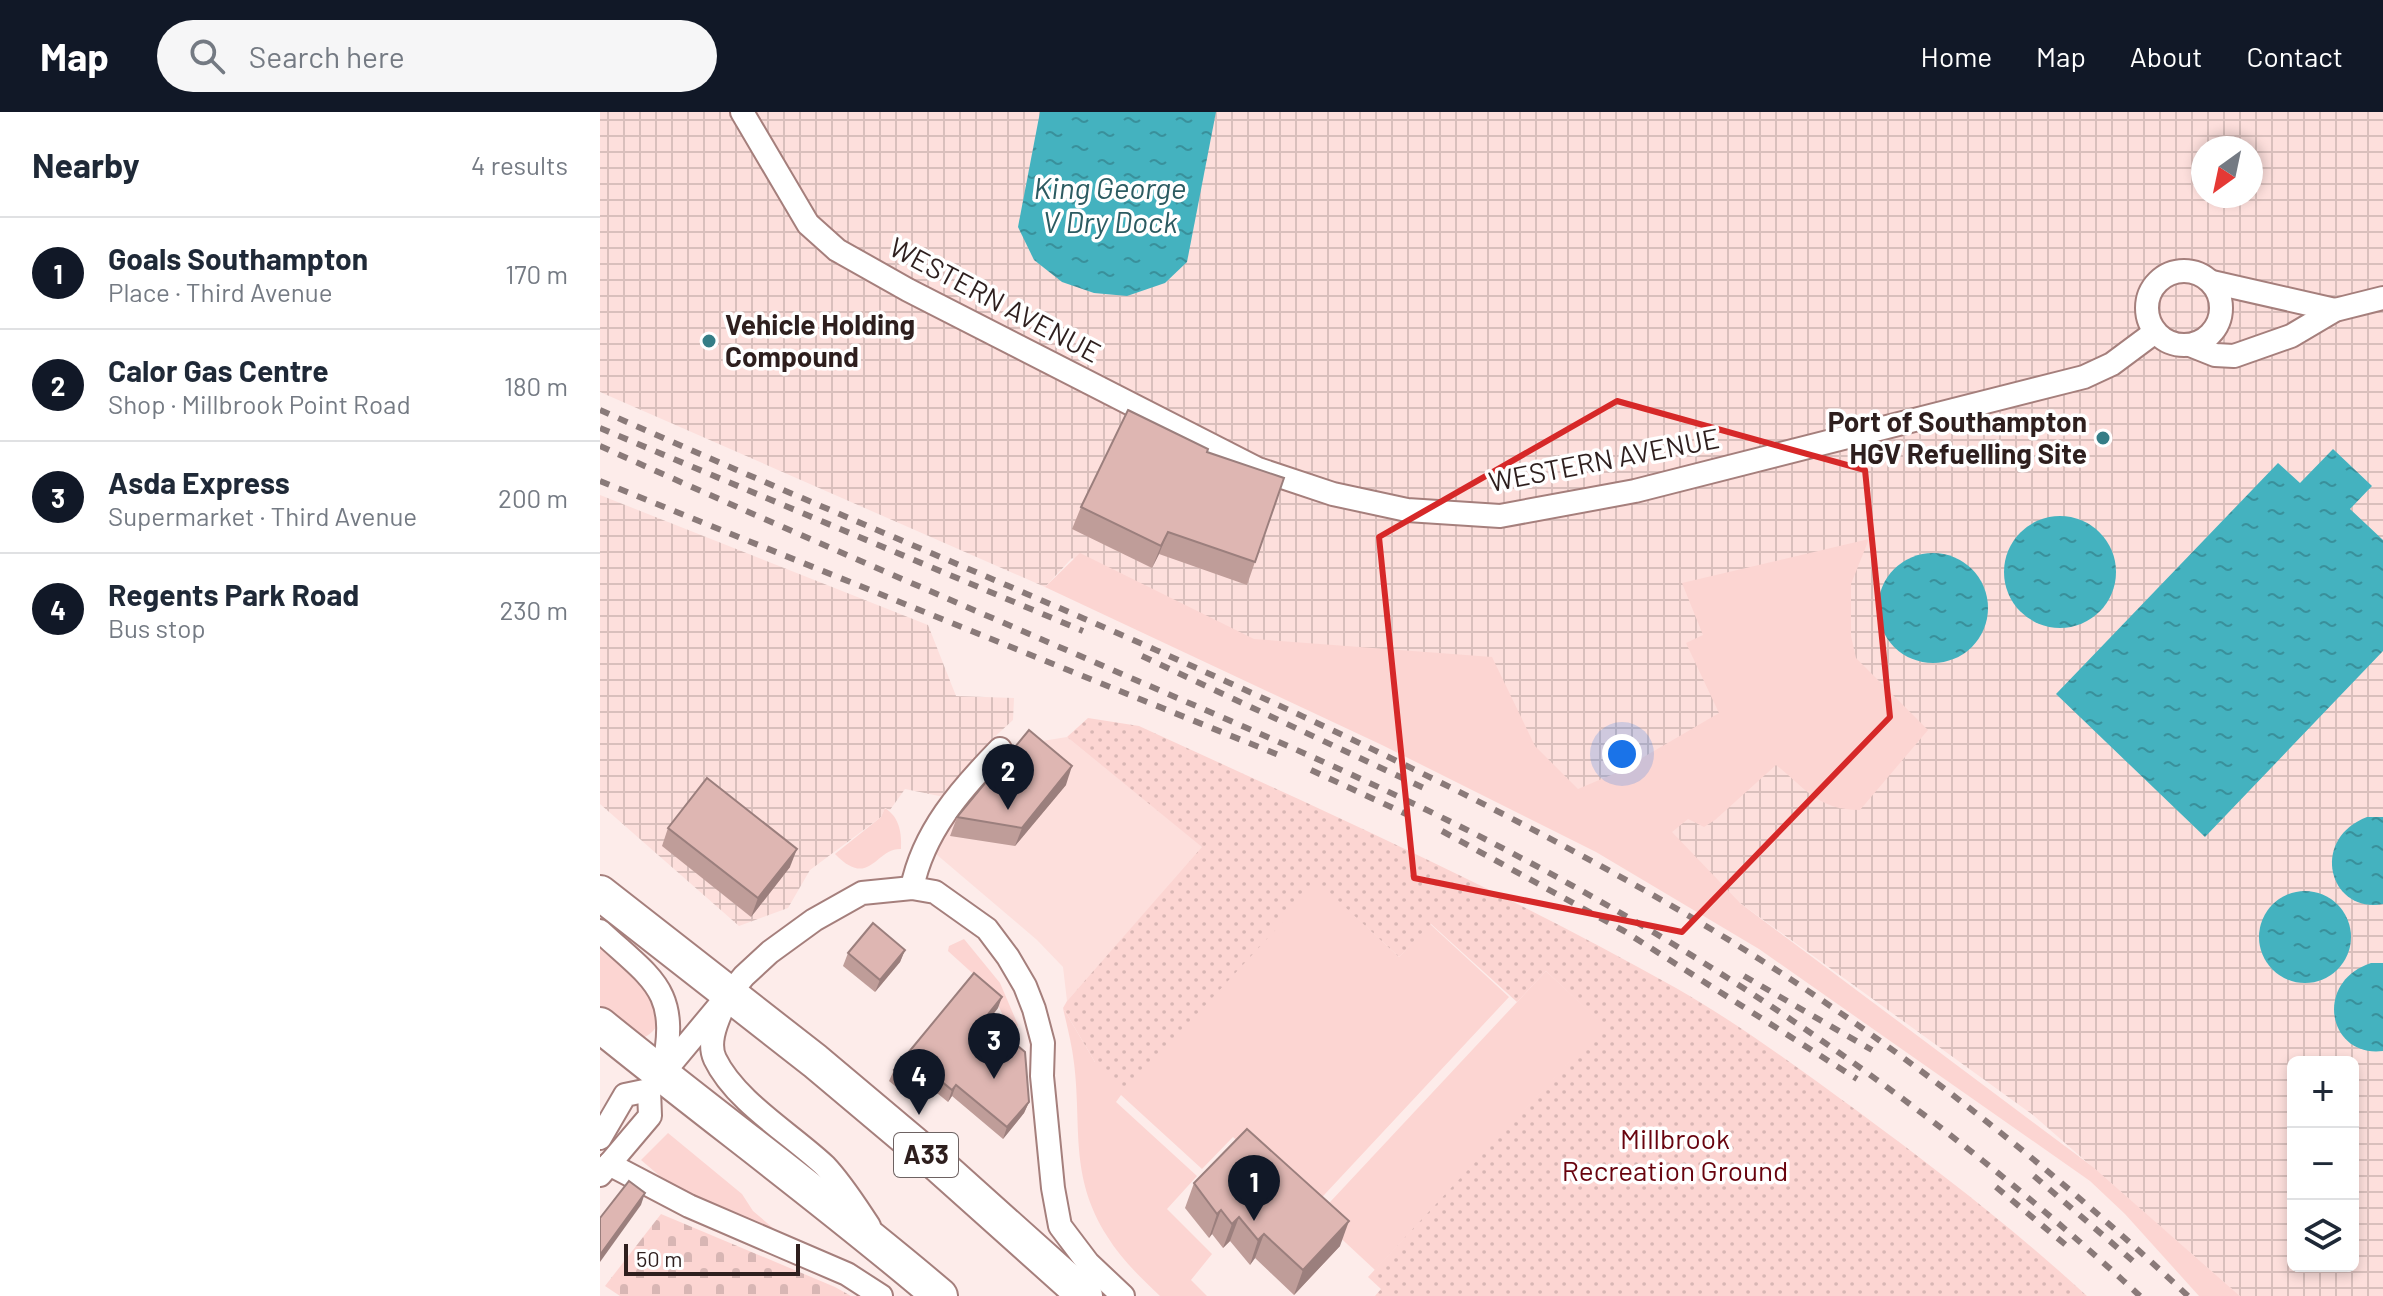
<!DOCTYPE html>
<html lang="en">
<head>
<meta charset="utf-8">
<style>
	:root { --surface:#fff; --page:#f6f6f7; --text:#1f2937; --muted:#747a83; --line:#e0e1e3; --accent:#111827 }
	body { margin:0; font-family:Barlow,sans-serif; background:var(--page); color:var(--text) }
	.controls { position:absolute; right:24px; bottom:24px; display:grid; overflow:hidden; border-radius:12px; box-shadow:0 4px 12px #0003 }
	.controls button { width:72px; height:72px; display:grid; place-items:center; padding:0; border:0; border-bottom:2px solid var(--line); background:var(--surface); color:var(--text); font:40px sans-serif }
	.compass { position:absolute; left:1591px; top:24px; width:72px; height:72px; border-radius:50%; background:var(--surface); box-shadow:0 4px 12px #0003; rotate:213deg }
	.scale { position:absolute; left:24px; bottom:20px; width:176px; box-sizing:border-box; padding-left:8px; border:4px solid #2e1f1e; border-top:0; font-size:22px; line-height:28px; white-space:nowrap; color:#2e1f1e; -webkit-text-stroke:6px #fff; paint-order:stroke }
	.you { position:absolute; left:1022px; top:642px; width:28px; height:28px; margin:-20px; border:6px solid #fff; border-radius:50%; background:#1a73e8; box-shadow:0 0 0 12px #1a73e833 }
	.badge { display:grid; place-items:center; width:52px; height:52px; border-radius:50%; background:var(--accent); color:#fff; font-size:26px; font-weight:700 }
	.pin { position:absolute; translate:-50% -66px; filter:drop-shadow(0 2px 4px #0008) }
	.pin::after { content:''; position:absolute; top:42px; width:28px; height:24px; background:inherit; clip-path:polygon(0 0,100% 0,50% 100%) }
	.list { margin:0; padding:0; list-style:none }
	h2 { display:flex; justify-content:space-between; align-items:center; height:104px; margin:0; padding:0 32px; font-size:34px }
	h2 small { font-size:26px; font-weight:400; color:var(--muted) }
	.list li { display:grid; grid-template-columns:52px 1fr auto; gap:24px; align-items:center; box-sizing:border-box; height:112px; padding:0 32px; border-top:2px solid var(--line) }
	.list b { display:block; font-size:30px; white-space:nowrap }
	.list p { margin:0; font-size:26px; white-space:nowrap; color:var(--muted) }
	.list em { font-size:26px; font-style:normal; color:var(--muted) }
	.icon { flex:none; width:44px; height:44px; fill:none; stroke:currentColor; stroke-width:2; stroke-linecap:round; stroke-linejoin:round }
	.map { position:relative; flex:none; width:1783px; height:1184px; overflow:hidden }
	header { display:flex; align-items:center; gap:48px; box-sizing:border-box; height:112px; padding:0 40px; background:var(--accent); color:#fff }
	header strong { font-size:38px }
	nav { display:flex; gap:44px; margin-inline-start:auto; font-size:28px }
	.search { width:560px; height:72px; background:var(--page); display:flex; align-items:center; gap:20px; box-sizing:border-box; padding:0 28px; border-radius:44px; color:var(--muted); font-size:30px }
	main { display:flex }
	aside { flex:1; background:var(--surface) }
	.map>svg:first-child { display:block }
	.built { fill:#fddfdc }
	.industrial { fill:url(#industrial-grid); fill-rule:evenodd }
	.grass { fill:#fcd5d2 }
	.cemetery { fill:url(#cemetery-stones) }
	.park { fill:url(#park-dots) }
	.water { fill:url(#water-ripples) }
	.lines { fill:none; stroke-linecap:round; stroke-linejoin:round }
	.minor-casing { stroke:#a57f7c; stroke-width:26 }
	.highway-casing { stroke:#a57f7c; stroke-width:38 }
	.minor { stroke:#fff; stroke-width:22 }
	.highway { stroke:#fff; stroke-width:34 }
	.rail { stroke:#8a7a79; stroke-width:6; stroke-dasharray:10 10; stroke-linecap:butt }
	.wall { fill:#bf9d99 }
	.shaded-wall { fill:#9b7f7d }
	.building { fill:#deb6b2; stroke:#9b7f7d; stroke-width:2 }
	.marked { fill:none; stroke:#d62828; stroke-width:6; stroke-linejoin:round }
	.poi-dot { fill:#357d86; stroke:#fff; stroke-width:3 }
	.labels { text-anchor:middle; stroke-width:7; stroke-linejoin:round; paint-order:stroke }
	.shield { fill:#fff; stroke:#6d6262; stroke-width:2 }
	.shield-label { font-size:26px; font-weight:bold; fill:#2e1f1e }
	.street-label { font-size:28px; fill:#2e1f1e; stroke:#fff }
	.poi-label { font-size:28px; font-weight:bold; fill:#2e1f1e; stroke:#fff; text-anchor:start }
	.park-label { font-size:28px; fill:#68030e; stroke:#fff }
	.water-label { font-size:30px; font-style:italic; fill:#2c5b61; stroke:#fff }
</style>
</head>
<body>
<header>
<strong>Map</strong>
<div class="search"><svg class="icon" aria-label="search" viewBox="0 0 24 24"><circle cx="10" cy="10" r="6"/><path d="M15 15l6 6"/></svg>Search here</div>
<nav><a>Home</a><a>Map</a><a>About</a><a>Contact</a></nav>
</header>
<main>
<aside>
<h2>Nearby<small>4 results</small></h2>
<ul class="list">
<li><span class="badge">1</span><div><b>Goals Southampton</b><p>Place · Third Avenue</p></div><em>170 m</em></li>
<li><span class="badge">2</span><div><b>Calor Gas Centre</b><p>Shop · Millbrook Point Road</p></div><em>180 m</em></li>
<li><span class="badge">3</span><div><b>Asda Express</b><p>Supermarket · Third Avenue</p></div><em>200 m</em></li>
<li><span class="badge">4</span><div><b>Regents Park Road</b><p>Bus stop</p></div><em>230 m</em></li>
</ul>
</aside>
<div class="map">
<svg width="1783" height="1184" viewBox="0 0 1783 1184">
	<defs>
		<pattern id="industrial-grid" width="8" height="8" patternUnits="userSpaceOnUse" patternTransform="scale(2)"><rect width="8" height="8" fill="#fddfdc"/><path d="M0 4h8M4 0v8" fill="none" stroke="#d9bfbc"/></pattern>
		<pattern id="cemetery-stones" width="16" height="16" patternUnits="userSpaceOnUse" patternTransform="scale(2)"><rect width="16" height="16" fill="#fcd5d2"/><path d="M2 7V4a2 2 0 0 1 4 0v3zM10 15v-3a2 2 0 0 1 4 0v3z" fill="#d8b6b4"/></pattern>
		<pattern id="park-dots" width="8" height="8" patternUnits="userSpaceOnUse" patternTransform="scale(2)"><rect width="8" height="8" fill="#fcd5d2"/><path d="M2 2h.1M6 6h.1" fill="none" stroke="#d8b6b4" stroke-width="1.8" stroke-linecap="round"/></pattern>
		<pattern id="water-ripples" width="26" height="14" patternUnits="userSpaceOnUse" patternTransform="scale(2)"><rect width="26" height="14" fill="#44b2bf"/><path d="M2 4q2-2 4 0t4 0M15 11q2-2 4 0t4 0" fill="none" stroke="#39909b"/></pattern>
	</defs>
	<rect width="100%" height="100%" fill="#fdecea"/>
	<polygon class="built" points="467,625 603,735 467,889 463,855 437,828 336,742 336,728 412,634"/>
	<g class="industrial">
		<path d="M0,0H1783V1184H1640L1433,1003L1140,791L572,510L472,446L445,475L0,280ZM1603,36H1651V84H1603ZM1693,950H1753V1154H1693Z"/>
		<polygon points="0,383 328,513 356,584 414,586 413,608 389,630 349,686 305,677 290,698 285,696 281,705 210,758 188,796 139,814 0,692"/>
	</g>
	<g class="grass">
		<path d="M1269,427L1251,472V524L1256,546L1328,618L1260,698C1218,698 1206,677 1176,653L1115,708L1104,715L1088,707L1072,720L1140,791L1493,1055L1640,1184H1599L1525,1102L1490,1069L1159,837L996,740L782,633L445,475L480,441L654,527L892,545L935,634L978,677L1018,660L1119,601L1086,531L1103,523L1082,471Z"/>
		<path d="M285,696C299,705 302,720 301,737C275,736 270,778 235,742L281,705Z"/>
		<path d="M719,770L799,845L830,812L909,885L711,1097L633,1025L602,1057L521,983L516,990L597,1064L567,1097L612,1142L591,1168L607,1184H560C540,1165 521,1147 507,1124C469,1063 482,1016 474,951C472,933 467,914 463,896L495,950Z"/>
		<polygon points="364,827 400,871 418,913 417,916 407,912 391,878 348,839 349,834"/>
		<path d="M0,832C17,848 89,904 43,926L0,894Z"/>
		<polygon points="946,859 1004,913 775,1158 717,1104"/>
		<polygon points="68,1021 142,1082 153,1099 180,1122 82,1083 41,1048"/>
	</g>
	<polygon class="cemetery" points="61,1102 235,1175 251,1184 20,1184 5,1174"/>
	<path class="park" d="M488,606L539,614C720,697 902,778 1076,876C1139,912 1198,956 1256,998C1336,1057 1414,1117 1487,1184H775L781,1177L768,1165L1003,913L946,859L917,890L831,812L799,845L719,771L522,983L495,950L463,896L467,889L602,735L467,625Z"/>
	<g class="water">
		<polygon points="440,0 616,0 587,150 565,171 527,184 494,181 462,170 434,148 418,115"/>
		<polygon points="1733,337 1772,374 1750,397 1783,428 1783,539 1605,725 1456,582 1678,351 1700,371"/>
		<circle cx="1460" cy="460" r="56"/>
		<circle cx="1333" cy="496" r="55"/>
		<path d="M1767,705H1783V792C1729,802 1709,727 1767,705Z"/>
		<circle cx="1705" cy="825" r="46"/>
		<path d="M1771,851H1783V939C1728,946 1713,870 1771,851Z"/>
	</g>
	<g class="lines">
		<defs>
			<g id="minor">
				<polyline points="142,0 208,112 237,138 308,178 658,357 733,382 807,398 900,404 1035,379 1484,265 1512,252 1555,220"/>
				<circle cx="1584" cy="196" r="37"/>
				<polyline points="1612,170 1735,198"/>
				<polyline points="1590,233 1615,243 1634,244 1691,224 1735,198 1783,186"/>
				<path d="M312,776C323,720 361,677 400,637"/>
				<path d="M0,819C54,869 80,878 63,958"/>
				<path d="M121,900C115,914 108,932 115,947C135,989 191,1022 225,1054C242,1072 255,1093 269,1114"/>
				<polyline points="0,1026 25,983 49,978"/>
				<polyline points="9,1052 89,1094 247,1162 281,1184"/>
				<polyline points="0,1063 50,1004 49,978 144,864 170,840 214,808 262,781 312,776 335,780 387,817 408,845 425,874 434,897 443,931 442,964 453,1076 460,1114 488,1151 523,1184"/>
			</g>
			<g id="highway">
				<polyline points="0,781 215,949 341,1055 485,1184"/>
				<path d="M0,913C112,1004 230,1090 340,1184"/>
			</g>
		</defs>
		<use href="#minor" class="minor-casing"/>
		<use href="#highway" class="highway-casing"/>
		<use href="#minor" class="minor"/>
		<use href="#highway" class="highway"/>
		<g class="rail">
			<path d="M0,298C363,460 739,600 1084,801C1265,907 1435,1040 1588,1184"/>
			<polyline points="0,316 483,519"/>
			<path d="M0,334C178,414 358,491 538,569C668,625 800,681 925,748C1148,866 1355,1013 1540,1184"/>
			<polyline points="0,369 686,646"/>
			<polyline points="542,544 828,678"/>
			<polyline points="711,658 806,702"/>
			<polyline points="842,719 1024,819 1257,967"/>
			<polyline points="1144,864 1272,938"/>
			<polyline points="1434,1064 1540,1155"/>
			<polyline points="1396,1075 1467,1134"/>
		</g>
	</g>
	<g class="wall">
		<polygon points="607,340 684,366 647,473 559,442 552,456 472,417 481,395"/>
		<polygon points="466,673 415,734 350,724 357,705"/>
		<polygon points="68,716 190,755 151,805 62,734"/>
		<polygon points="305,838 300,850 275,880 243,854 248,841"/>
		<polygon points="398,896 388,909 429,990 424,1001 403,1027 352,984 348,990 332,977 318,993 289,969 294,958"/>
		<polygon points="594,1071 740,1134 694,1183 655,1146 650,1153 630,1129 623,1136 612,1122 609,1126 585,1096"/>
	</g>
	<g class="shaded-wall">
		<polygon points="568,420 559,442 552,456 561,434"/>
		<polygon points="472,654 466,673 415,734 422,716"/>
		<polygon points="197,737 190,755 151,805 158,786"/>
		<polygon points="305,838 300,850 275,880 280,868"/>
		<polygon points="402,885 398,896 381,917 385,906"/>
		<polygon points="336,965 332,977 318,993 322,982"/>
		<polygon points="356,973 352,984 348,990 352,978"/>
		<polygon points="429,990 424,1001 403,1027 407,1015"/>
		<polygon points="45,1081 41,1093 0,1150 0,1143"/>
		<polygon points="621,1098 612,1122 609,1126 617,1102"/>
		<polygon points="639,1105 630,1129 623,1136 632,1112"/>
		<polygon points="749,1109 740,1134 694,1183 703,1158"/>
		<polygon points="664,1122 655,1146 650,1153 658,1128"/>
	</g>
	<g class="building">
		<polygon points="528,298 608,337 607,340 684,366 655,450 568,420 561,434 481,395"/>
		<polygon points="429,618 472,654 422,716 357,705"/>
		<polygon points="107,666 197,737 158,786 68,716"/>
		<polygon points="273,811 305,838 280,868 248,841"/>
		<polygon points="374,861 402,885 385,906 425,940 429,990 407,1015 356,973 352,978 336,965 322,982 294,958"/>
		<polygon points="647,1017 749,1109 703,1158 664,1122 658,1128 639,1105 632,1112 621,1098 617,1102 594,1071"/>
		<polygon points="29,1069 45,1081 0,1143 0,1106"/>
	</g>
	<path class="marked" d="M1017,289L1265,358L1290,605L1082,820L814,766L779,425Z"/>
	<g class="poi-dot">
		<circle cx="109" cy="229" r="8"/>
		<circle cx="1503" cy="326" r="8"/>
	</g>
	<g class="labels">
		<rect class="shield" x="294" y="1021" width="64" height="44" rx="6"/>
		<g class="shield-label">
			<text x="326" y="1052">A33</text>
		</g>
		<g class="street-label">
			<text transform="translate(395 188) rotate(28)" y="10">WESTERN AVENUE</text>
			<text transform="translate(1004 348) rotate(-11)" y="10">WESTERN AVENUE</text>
		</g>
		<g class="poi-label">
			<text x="125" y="223">Vehicle Holding<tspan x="125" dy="32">Compound</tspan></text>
			<text x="1487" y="320" text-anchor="end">Port of Southampton<tspan x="1487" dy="32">HGV Refuelling Site</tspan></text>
		</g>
		<g class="park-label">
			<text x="1075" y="1037">Millbrook<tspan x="1075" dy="32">Recreation Ground</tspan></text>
		</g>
		<g class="water-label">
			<text x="510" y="87">King George<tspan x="510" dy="34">V Dry Dock</tspan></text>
		</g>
	</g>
</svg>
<div class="controls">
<button>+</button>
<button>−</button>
<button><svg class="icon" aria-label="layers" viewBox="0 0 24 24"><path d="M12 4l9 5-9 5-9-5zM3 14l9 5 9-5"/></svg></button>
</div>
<svg class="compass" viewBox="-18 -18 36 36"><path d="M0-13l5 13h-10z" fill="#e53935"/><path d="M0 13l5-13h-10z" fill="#747a83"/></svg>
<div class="scale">50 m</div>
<div class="you"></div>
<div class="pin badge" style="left:654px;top:1109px">1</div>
<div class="pin badge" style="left:408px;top:698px">2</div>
<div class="pin badge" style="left:394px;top:967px">3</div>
<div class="pin badge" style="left:319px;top:1003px">4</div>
</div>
</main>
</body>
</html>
